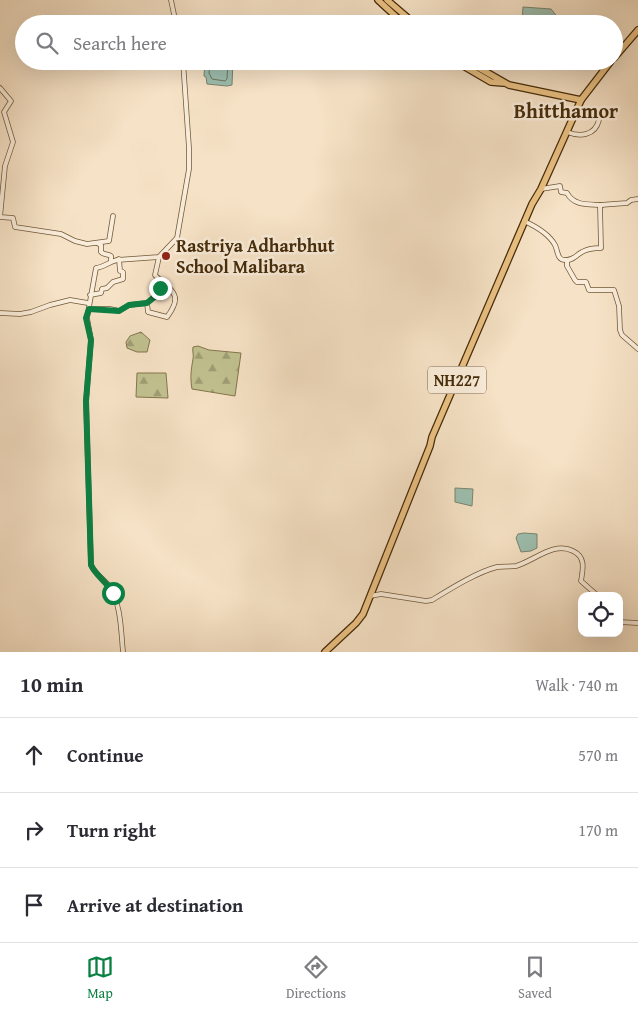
<!DOCTYPE html>
<html lang="en">
<head>
<meta charset="utf-8">
<style>
	:root { --surface:#fff; --page:#f7f7f7; --text:#2b2b33; --muted:#7c7c81; --line:#e1e1e2; --accent:#0b8043 }
	body { margin:0; font-family:"Gentium Book Plus",serif; background:var(--page); color:var(--text) }
	.controls { position:absolute; right:15px; bottom:15px; display:grid; overflow:hidden; border-radius:10px; box-shadow:0 5px 20px #0002 }
	.controls button { width:45px; height:45px; display:grid; place-items:center; padding:0; border:0; border-bottom:1px solid var(--line); background:var(--surface); color:var(--text); font:25px sans-serif }
	.stop { position:absolute; width:15px; height:15px; margin:-11px; border:4px solid #0b8043; border-radius:50%; background:#fff }
	.stop.end { background:#0b8043; border-color:#fff; box-shadow:0 1px 5px #0008 }
	.list { margin:0; padding:0; list-style:none }
	h2 { display:flex; justify-content:space-between; align-items:center; height:65px; margin:0; padding:0 20px; font-size:21px }
	h2 small { font-size:16px; font-weight:400; color:var(--muted) }
	.list li { display:grid; grid-template-columns:32px 1fr auto; gap:15px; align-items:center; box-sizing:border-box; height:75px; padding:0 20px; border-top:1px solid var(--line) }
	.list b { display:block; font-size:19px; white-space:nowrap }
	.list em { font-size:16px; font-style:normal; color:var(--muted) }
	.icon { flex:none; width:28px; height:28px; fill:none; stroke:currentColor; stroke-width:2; stroke-linecap:round; stroke-linejoin:round }
	.map { position:relative; flex:none; width:638px; height:652px; overflow:hidden }
	.search { position:absolute; background:var(--surface); box-shadow:0 5px 20px #0002; left:15px; right:15px; top:15px; height:55px; display:flex; align-items:center; gap:12px; box-sizing:border-box; padding:0 18px; border-radius:28px; color:var(--muted); font-size:19px }
	.sheet { height:290px; background:var(--surface) }
	nav { display:flex; justify-content:space-around; align-items:center; box-sizing:border-box; height:70px; border-top:1px solid var(--line); background:var(--surface); font-size:14px; color:var(--muted) }
	nav a { display:grid; justify-items:center; gap:2px }
	nav .on { color:var(--accent) }
	.map>svg:first-child { display:block }
	.forest { fill:url(#forest-firs); stroke:#84764d }
	.water { fill:#9dbfb0; stroke:#7a846d }
	.lines { fill:none; stroke-linecap:round; stroke-linejoin:round }
	.shore { stroke:#71755c; stroke-width:1 }
	.minor-casing { stroke:#715938; stroke-width:5.5 }
	.trunk-casing { stroke:#452b09; stroke-width:8 }
	.minor { stroke:#f9ecda; stroke-width:4 }
	.trunk { stroke:#ebc183; stroke-width:5.5 }
	.route { stroke:#0b8043; stroke-width:6 }
	.poi-dot { fill:#8f2418; stroke:#f9ecda; stroke-width:2 }
	.labels { text-anchor:middle; stroke-width:5; stroke-linejoin:round; paint-order:stroke }
	.shield { fill:#f9ecda; stroke:#7b6548; stroke-width:1 }
	.shield-label { font-size:16px; font-weight:bold; fill:#452b09 }
	.poi-label { font-size:18px; font-weight:bold; fill:#452b09; stroke:#f9ecda; text-anchor:start }
	.quarter-label { font-size:20px; font-weight:bold; fill:#452b09; stroke:#f9ecda }
</style>
</head>
<body>
<div class="map">
<svg width="638" height="652" viewBox="0 0 638 652">
	<defs>
		<pattern id="forest-firs" width="22" height="20" patternUnits="userSpaceOnUse" patternTransform="scale(1.25)"><rect width="22" height="20" fill="#c2c291"/><path d="M5 1l3.5 6h-7zM16 11l3.5 6h-7z" fill="#9f9e75"/></pattern>
	</defs>
	<rect width="100%" height="100%" fill="#f6e2c6"/>
	<filter id="stains"><feTurbulence type="fractalNoise" baseFrequency=".004" numOctaves="4"/><feColorMatrix values="0 0 0 0 .2 0 0 0 0 .09 0 0 0 0 .02 0 0 0 .5 -.17"/></filter>
	<radialGradient id="worn" r=".72"><stop offset=".6" stop-color="#630" stop-opacity="0"/><stop offset="1" stop-color="#630" stop-opacity=".3"/></radialGradient>
	<g class="forest">
		<polygon points="141,332 150,340 147,352 137,352 127,348 126,342 130,336"/>
		<path d="M198,346L209,350L241,353L235,396L192,389C190,378 191,370 193,359C194,355 192,351 193,347Z"/>
		<polygon points="137,373 166,373 168,398 136,397"/>
	</g>
	<g class="water">
		<polygon points="523,7 551,9 559,19 566,24 522,24"/>
		<polygon points="205,61 233,61 232,85 227,86 207,84 206,77 204,76"/>
		<polygon points="455,488 473,489 472,506 455,502"/>
		<polygon points="524,533 537,534 537,548 531,551 521,552 516,538 518,534"/>
	</g>
	<g class="lines">
		<polyline class="shore" points="210,61 209,73 212,79 225,81 227,79 228,61"/>
		<defs>
			<g id="minor">
				<polyline points="171,0 176,24"/>
				<polyline points="0,88 11,101 4,112 13,142 5,166 0,217 13,218 15,227 61,234 75,241 87,244 109,241 113,216"/>
				<path d="M567,132C580,137 595,136 599,120"/>
				<path d="M541,189L560,186L561,192L567,193C574,206 588,204 602,205"/>
				<path d="M524,221C535,226 549,234 555,245C558,251 557,260 565,260C573,261 576,255 582,252C587,249 595,248 601,248L600,205L627,203L631,200L638,199"/>
				<path d="M97,243L101,245V252C104,255 108,254 111,256V261"/>
				<polyline points="567,260 567,266 575,280 577,282 586,282 589,290 614,290 619,306 620,330 622,335 638,349"/>
				<polyline points="90,295 101,293 102,289 107,288 113,282 123,279 123,272 120,271 119,259"/>
				<polyline points="147,303 158,294 161,281"/>
				<path d="M89,309H110L119,311L129,305L147,303L148,312L167,317C185,293 170,291 155,275L159,257"/>
				<polyline points="0,313 20,314 31,312 50,305 70,300 88,303"/>
				<path d="M370,596L381,594L426,601L432,600C450,589 477,572 497,567C503,566 510,567 516,566C534,561 554,541 573,551C586,557 583,569 581,581L598,596"/>
				<polyline points="619,622 638,623"/>
				<path d="M123,652C121,631 121,603 109,586C103,578 95,574 91,565L86,401L91,340L87,318L96,268C104,267 109,262 117,260L159,257L177,238L189,169V148L183,61"/>
			</g>
			<g id="trunk">
				<polyline points="378,0 404,24"/>
				<polyline points="387,0 415,24"/>
				<polyline points="614,58 638,30"/>
				<polyline points="455,61 491,82 503,83"/>
				<polyline points="467,61 509,85 581,100"/>
				<polyline points="325,652 356,623 363,614 430,446 432,437 532,204 541,189 581,100 611,61"/>
			</g>
		</defs>
		<use href="#minor" class="minor-casing"/>
		<use href="#trunk" class="trunk-casing"/>
		<use href="#minor" class="minor"/>
		<use href="#trunk" class="trunk"/>
	</g>
	<g class="lines">
		<path class="route" d="M113,593C107,582 96,576 91,565L86,401L91,340L86,318L89,309L119,311L129,305L147,303L158,294L160,288"/>
	</g>
	<circle class="poi-dot" cx="166" cy="256" r="5"/>
	<g class="labels">
		<rect class="shield" x="428" y="366.5" width="58" height="27" rx="4"/>
		<g class="shield-label">
			<text x="457" y="386">NH227</text>
		</g>
		<g class="poi-label">
			<text x="176" y="252">Rastriya Adharbhut<tspan x="176" dy="21">School Malibara</tspan></text>
		</g>
		<g class="quarter-label">
			<text x="566" y="118">Bhitthamor</text>
		</g>
	</g>
	<rect width="100%" height="100%" filter="url(#stains)"/>
	<rect width="100%" height="100%" fill="url(#worn)"/>
</svg>
<div class="controls">
<button><svg class="icon" aria-label="locate" viewBox="0 0 24 24"><circle cx="12" cy="12" r="6"/><path d="M12 2v4M12 18v4M2 12h4M18 12h4"/></svg></button>
</div>
<div class="stop" style="left:113px;top:593px"></div>
<div class="stop end" style="left:160px;top:288px"></div>
<div class="search"><svg class="icon" aria-label="search" viewBox="0 0 24 24"><circle cx="10" cy="10" r="6"/><path d="M15 15l6 6"/></svg>Search here</div>
</div>
<section class="sheet">
<h2>10 min<small>Walk · 740 m</small></h2>
<ul class="list">
<li><svg class="icon" aria-label="ahead" viewBox="0 0 24 24"><path d="M12 20V5M6 11l6-6 6 6"/></svg><div><b>Continue</b></div><em>570 m</em></li>
<li><svg class="icon" aria-label="right" viewBox="0 0 24 24"><path d="M7 20v-9h11M14 6l5 5-5 5"/></svg><div><b>Turn right</b></div><em>170 m</em></li>
<li><svg class="icon" aria-label="arrive" viewBox="0 0 24 24"><path d="M6 21V4h12l-3 4 3 4H6"/></svg><div><b>Arrive at destination</b></div></li>
</ul>
</section>
<nav>
<a class="on"><svg class="icon" aria-label="map" viewBox="0 0 24 24"><path d="M3 6l6-2 6 2 6-2v14l-6 2-6-2-6 2zM9 4v14M15 6v14"/></svg>Map</a>
<a><svg class="icon" aria-label="directions" viewBox="0 0 24 24"><path d="M12 3l9 9-9 9-9-9zM9 14v-3h6M13 9l2 2-2 2"/></svg>Directions</a>
<a><svg class="icon" aria-label="saved" viewBox="0 0 24 24"><path d="M7 4h10v16l-5-4-5 4z"/></svg>Saved</a>
</nav>
</body>
</html>
